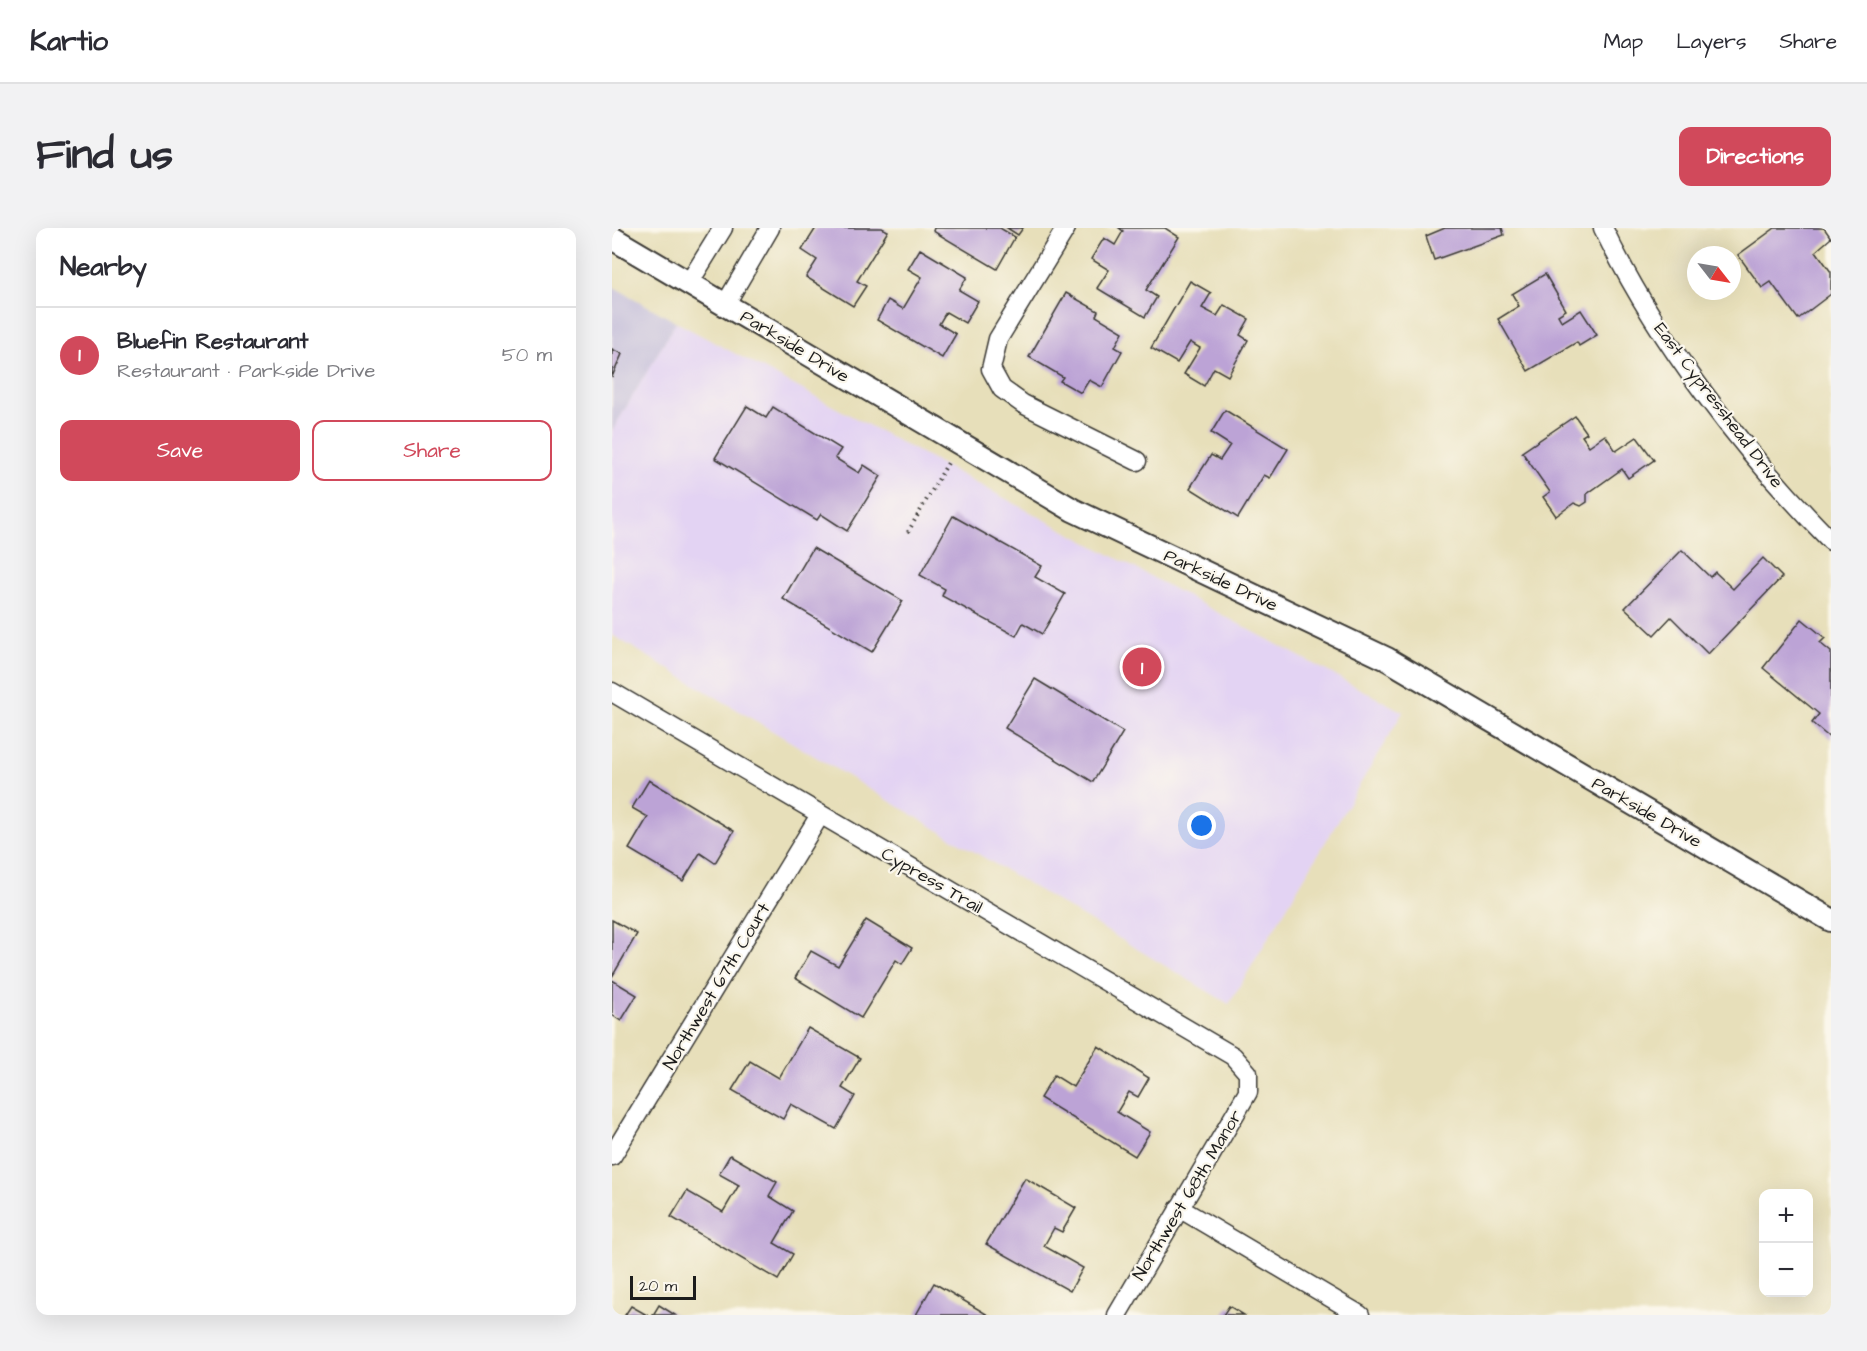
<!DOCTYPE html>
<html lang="en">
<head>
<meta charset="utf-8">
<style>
	:root { --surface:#fff; --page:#f2f2f3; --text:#2b2b33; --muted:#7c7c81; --line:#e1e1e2; --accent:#d1495b }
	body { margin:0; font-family:"Architects Daughter",sans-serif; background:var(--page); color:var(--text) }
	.controls { position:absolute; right:18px; bottom:18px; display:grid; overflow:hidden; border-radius:12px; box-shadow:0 6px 24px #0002 }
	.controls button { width:54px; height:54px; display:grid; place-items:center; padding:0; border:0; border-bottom:2px solid var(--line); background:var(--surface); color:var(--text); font:30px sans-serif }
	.compass { position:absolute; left:1075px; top:18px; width:54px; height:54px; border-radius:50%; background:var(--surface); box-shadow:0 6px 24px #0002; rotate:121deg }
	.scale { position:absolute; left:18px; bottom:15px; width:66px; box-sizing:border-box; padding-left:6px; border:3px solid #1c1c1c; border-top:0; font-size:16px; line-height:21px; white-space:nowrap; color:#1c1c1c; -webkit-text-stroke:4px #fbf7ec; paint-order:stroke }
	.you { position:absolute; left:590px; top:598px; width:21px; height:21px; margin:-15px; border:4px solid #fff; border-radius:50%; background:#1a73e8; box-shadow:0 0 0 9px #1a73e833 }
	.badge { display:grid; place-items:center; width:39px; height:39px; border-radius:50%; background:var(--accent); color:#fff; font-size:20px; font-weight:700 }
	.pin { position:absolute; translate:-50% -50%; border:3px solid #fff; box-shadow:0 2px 6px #0006 }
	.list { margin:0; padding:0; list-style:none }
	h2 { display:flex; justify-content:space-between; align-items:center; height:78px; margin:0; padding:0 24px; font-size:26px }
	h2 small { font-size:20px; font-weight:400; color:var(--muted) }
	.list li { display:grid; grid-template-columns:39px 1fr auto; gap:18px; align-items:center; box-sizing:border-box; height:96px; padding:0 24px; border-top:2px solid var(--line) }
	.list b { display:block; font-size:22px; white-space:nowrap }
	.list p { margin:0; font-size:20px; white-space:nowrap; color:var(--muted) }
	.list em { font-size:20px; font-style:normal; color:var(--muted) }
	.actions { display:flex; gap:12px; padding:18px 24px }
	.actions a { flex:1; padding:14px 0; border:2px solid var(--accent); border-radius:12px; text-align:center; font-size:21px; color:var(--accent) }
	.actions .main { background:var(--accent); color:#fff }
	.map { position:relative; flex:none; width:1219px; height:1087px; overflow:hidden; border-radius:12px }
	header { display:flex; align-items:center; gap:36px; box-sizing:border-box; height:84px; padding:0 30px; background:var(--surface); border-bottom:2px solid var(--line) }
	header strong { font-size:28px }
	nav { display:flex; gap:33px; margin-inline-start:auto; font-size:21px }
	.intro { display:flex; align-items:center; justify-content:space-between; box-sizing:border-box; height:144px; padding:0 36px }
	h1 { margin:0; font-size:42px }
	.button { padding:15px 27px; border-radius:12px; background:var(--accent); color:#fff; font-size:21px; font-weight:700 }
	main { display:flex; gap:36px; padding:0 36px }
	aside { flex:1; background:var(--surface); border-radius:12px; box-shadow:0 6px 24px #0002 }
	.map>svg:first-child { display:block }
	.built { fill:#e3d3f3 }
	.industrial { fill:#c6c0da }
	.building { fill:#bca3d6 }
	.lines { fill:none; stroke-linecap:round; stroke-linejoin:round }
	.minor-casing { stroke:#3a3934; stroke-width:21 }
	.tertiary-casing { stroke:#3a3934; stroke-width:26 }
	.path { stroke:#3a3934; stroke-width:4; stroke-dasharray:1.5 4.5; stroke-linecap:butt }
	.minor { stroke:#fff; stroke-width:18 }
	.tertiary { stroke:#fff; stroke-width:22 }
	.labels { text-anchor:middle; stroke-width:4.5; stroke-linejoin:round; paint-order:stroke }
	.street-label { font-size:18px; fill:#1c1c1c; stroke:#fbf7ec }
</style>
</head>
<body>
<header>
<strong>Kartio</strong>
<nav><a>Map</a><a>Layers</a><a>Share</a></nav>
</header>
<div class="intro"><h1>Find us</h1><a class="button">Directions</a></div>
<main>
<aside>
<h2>Nearby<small></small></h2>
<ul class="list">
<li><span class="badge">1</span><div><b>Bluefin Restaurant</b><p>Restaurant · Parkside Drive</p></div><em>50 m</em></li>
</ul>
<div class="actions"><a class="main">Save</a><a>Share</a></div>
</aside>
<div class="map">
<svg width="1219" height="1087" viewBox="0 0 1219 1087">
	<rect width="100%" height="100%" fill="#fbf7ec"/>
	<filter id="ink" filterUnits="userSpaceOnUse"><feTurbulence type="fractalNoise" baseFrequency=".0167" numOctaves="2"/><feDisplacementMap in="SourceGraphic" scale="12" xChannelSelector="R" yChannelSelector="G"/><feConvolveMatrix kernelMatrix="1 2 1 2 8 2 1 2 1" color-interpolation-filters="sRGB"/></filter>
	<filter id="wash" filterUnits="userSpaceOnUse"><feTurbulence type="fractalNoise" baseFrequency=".008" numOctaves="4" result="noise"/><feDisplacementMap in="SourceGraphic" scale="24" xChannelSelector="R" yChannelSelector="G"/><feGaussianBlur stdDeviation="1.35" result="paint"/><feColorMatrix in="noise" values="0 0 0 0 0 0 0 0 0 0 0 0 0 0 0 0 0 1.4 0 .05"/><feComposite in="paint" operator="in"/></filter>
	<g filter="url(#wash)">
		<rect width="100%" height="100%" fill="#e7dfba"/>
		<polygon class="built" points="64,94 791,484 617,776 0,407 0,203"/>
		<polygon class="industrial" points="0,58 64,94 0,203"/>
		<g id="blocks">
			<g class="building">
				<polygon points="204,0 270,0 276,3 245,53 254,58 241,78 194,49 205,32 190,22"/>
				<polygon points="322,0 388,0 403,9 385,41 321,3"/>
				<polygon points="395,0 411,0 406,7"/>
				<polygon points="507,0 553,0 567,9 534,62 545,69 533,89 485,60 497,42 479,31 492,10 503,17 511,3"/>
				<polygon points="833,0 890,0 892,7 822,32 814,8"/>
				<polygon points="1163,0 1212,0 1219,10 1204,23 1219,44 1219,66 1186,91 1159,54 1150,60 1126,27"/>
				<polygon points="308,21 355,49 347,62 366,73 353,95 334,84 327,96 344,106 330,130 265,92 276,72 291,81 310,49 296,41"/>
				<polygon points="933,46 954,82 946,87 950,94 969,82 985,107 967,118 965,114 916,143 886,91 907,78 900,66"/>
				<polygon points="578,53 599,65 590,80 605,88 612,77 637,91 628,107 636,112 616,148 602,140 592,158 572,146 588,120 578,114 565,135 539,120"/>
				<polygon points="454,65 486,83 484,88 511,104 503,119 510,123 490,159 477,152 469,165 448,153 451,149 417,129"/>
				<polygon points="0,121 10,126 0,149"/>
				<polygon points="135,178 154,190 161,179 229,221 223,230 247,245 252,237 269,248 235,303 209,286 205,292 103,230"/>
				<polygon points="613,182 676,221 658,250 652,247 626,290 578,260 599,227 608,232 618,217 599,205"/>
				<polygon points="963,188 975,205 970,208 977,218 993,207 1004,223 1025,209 1042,232 1016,250 1010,241 975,266 975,274 969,278 962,275 944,288 931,269 938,264 910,224"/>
				<polygon points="341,288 430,338 423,349 453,366 430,406 411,395 404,408 330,368 333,361 308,347"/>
				<polygon points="201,320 291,373 260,424 171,371"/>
				<polygon points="1070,322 1098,349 1103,344 1121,361 1151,330 1170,349 1096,426 1059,389 1042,407 1013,380"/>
				<polygon points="1190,391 1213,410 1208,415 1219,424 1219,511 1200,495 1207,486 1151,440"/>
				<polygon points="528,426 541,436 533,451 519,442"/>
				<polygon points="423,451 511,504 481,554 393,500"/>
				<polygon points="37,552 122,603 103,635 88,625 71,653 17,621 36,589 20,580"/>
				<polygon points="0,692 25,706 0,749"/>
				<polygon points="254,692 300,720 290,736 284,732 249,790 183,750 199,723 226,738"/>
				<polygon points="0,752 25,767 9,793 0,787"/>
				<polygon points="196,800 248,830 230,860 243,868 224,901 179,876 171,891 120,862 138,833 167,850"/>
				<polygon points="486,818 537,850 526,869 517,864 505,884 538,904 523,928 428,870 442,847 461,859"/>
				<polygon points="118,927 165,954 157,968 181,983 162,1015 181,1026 166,1052 59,989 75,963 111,984 127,957 107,946"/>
				<polygon points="413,950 464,980 450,1004 442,1000 432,1018 471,1040 458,1063 374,1016"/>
				<polygon points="322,1055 376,1087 304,1087"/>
				<polygon points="47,1077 63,1087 41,1087"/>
				<polygon points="19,1078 35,1087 13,1087"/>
				<polygon points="617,1078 632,1087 611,1087"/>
			</g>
		</g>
	</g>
	<g filter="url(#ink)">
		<use href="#blocks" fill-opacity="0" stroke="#3a3934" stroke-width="1.5"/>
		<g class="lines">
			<defs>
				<g id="minor">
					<polyline points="454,0 386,111 379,141 390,161 411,176 525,233"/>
					<path d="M991,0C1045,113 1131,224 1219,313"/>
					<polyline points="77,55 111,0"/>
					<polyline points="113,77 158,0"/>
					<polyline points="0,464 621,828 636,845 636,864 505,1087"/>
					<polyline points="0,928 208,587"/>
					<polyline points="567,980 748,1087"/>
				</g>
				<polyline id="tertiary" points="0,10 461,282 775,431 1219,692"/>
			</defs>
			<use href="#minor" class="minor-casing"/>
			<use href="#tertiary" class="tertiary-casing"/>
			<polyline class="path" points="296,304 337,233"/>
			<use href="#minor" class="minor"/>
			<use href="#tertiary" class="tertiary"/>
		</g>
	</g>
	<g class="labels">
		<g class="street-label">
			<text transform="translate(183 118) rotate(31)" y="6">Parkside Drive</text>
			<text transform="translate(1107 177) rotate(53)" y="6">East Cypresshead Drive</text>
			<text transform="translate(609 352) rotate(25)" y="6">Parkside Drive</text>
			<text transform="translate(1035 584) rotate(30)" y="6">Parkside Drive</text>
			<text transform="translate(320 652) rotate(30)" y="6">Cypress Trail</text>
			<text transform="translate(104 758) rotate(-59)" y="6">Northwest 67th Court</text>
			<text transform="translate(575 967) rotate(-59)" y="6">Northwest 68th Manor</text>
		</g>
	</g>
</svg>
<div class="controls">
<button>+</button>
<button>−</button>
</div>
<svg class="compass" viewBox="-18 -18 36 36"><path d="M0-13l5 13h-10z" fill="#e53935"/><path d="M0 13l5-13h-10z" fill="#7c7c81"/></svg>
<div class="scale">20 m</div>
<div class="you"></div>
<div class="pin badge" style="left:530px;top:439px">1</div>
</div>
</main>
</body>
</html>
